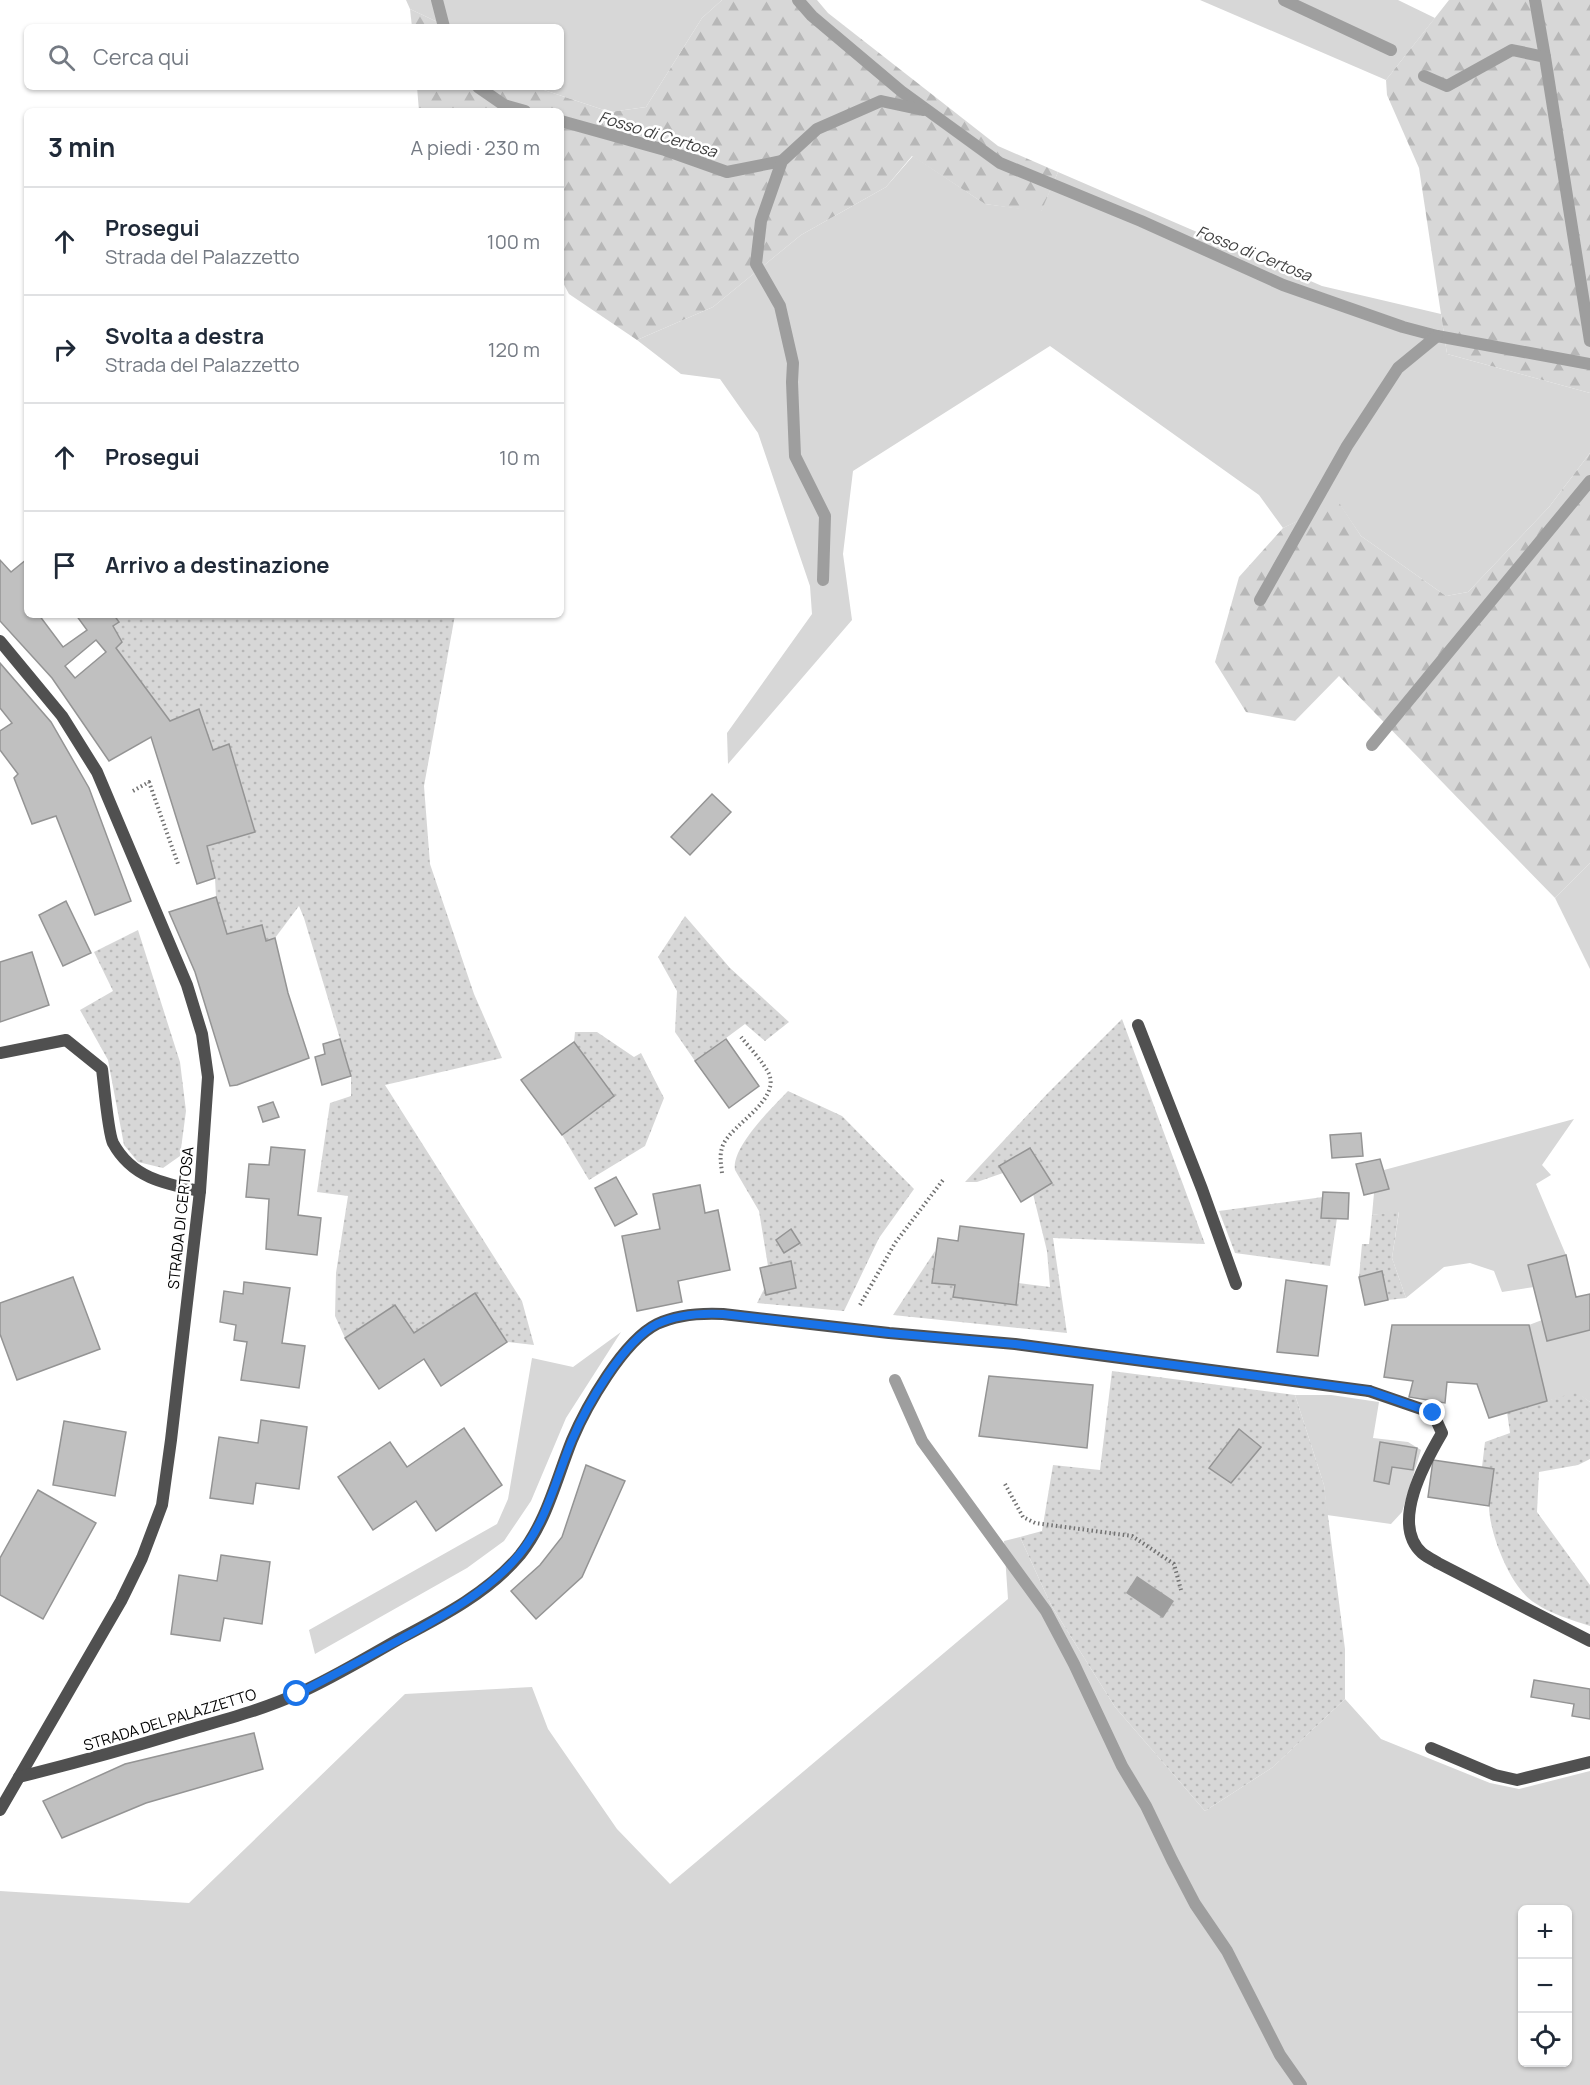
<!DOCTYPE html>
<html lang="it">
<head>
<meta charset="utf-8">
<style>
	:root { --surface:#fff; --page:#f2f2f3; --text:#1f2937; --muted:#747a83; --line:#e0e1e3 }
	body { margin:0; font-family:Manrope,sans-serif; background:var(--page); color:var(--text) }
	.controls { position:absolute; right:18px; bottom:18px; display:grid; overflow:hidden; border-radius:9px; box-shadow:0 2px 4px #0004 }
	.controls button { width:54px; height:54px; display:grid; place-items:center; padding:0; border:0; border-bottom:2px solid var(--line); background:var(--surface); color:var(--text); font:30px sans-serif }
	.stop { position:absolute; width:18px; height:18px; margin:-14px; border:4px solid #1a73e8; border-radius:50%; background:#fff }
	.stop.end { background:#1a73e8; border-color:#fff; box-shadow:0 2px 6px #0008 }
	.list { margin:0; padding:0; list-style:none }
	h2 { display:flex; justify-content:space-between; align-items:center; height:78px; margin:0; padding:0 24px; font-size:26px }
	h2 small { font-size:20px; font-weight:400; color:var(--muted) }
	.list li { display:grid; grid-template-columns:39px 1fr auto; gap:18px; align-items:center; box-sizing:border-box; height:108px; padding:0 24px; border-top:2px solid var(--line) }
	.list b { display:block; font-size:22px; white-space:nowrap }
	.list p { margin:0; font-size:20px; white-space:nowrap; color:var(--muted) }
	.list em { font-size:20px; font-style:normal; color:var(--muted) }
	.icon { flex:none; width:33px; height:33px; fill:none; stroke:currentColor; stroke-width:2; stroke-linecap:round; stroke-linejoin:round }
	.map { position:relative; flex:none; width:1590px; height:2085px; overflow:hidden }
	.search { position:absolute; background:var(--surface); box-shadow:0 2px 4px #0004; left:24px; top:24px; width:540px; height:66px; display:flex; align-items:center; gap:15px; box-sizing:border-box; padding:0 21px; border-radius:9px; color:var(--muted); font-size:22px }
	.panel { position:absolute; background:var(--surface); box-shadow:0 2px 4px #0004; left:24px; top:108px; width:540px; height:510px; border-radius:9px }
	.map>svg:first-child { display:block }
	.grass { fill:#d7d7d7; fill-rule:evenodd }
	.forest { fill:url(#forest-firs) }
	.park { fill:url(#park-dots) }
	.water { fill:#9e9e9e }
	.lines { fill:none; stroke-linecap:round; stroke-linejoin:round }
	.stream { stroke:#9e9e9e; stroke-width:12 }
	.building { fill:#c0c0c0; stroke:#949494; stroke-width:1.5; fill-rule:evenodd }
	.path { stroke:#727272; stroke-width:4; stroke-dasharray:1.5 3; stroke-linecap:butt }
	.lane { stroke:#505050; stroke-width:12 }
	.street { stroke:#505050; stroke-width:12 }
	.route { stroke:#1a73e8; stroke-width:8 }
	.labels { text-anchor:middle; stroke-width:5; stroke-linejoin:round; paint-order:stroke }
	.street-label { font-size:15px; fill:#000; stroke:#fff }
	.water-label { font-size:16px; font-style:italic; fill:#3f3f3f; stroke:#fff }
</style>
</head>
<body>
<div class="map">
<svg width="1590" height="2085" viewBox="0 0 1590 2085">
	<defs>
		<pattern id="forest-firs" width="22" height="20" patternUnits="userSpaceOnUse" patternTransform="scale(1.5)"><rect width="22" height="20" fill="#d7d7d7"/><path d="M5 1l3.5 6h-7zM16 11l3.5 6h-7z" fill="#b7b7b7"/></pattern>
		<pattern id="park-dots" width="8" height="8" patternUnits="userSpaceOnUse" patternTransform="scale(1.5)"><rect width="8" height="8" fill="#d7d7d7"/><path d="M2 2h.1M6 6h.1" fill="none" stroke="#b7b7b7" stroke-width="1.8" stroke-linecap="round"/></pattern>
	</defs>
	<rect width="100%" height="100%" fill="#fff"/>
	<g class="grass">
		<polygon points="406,0 722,0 702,18 646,107 610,112 535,87 561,87 561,27 448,27 410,9"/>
		<polygon points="1200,0 1398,0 1435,18 1386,80"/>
		<polygon points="913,156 985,204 1041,211 1058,172 1322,286 1441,314 1447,354 1590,393 1590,453 1549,507 1468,592 1446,596 1361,536 1338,502 1283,528 1259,495 1050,346 853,471 843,554 852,620 728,764 727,733 812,614 810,586 758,433 720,379 681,374 637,340 713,307 801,235 886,187"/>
		<polygon points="1590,863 1590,969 1555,898"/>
		<polygon points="1574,1119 1542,1165 1551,1175 1536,1184 1566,1255 1528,1265 1534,1287 1502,1292 1494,1271 1470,1263 1444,1267 1406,1298 1392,1258 1399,1212 1372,1215 1374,1193 1388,1189 1384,1170"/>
		<polygon points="1542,1320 1590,1330 1590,1402 1577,1393 1547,1401 1529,1325"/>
		<polygon points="621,1332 566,1418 531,1501 504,1541 467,1568 315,1654 309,1630 497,1524 508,1499 532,1358 573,1367"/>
		<polygon points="1295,1395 1331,1395 1379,1402 1373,1438 1408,1442 1421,1450 1402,1512 1391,1524 1327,1515 1324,1485"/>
		<path d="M1020,1537L1051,1605L1115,1707L1205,1811L1273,1767L1345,1699L1381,1739L1490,1783L1519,1789L1590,1771V2085H0V1891L189,1903L405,1694L532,1687L548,1729L617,1829L670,1884L1008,1599L1004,1541ZM1522,1910H1568V2062H1522Z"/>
	</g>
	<g class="forest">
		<polygon points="722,0 817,0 828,13 998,146 1058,172 1041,212 985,204 912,156 886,187 801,235 713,307 637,340 569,294 561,279 561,111 419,111 417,87 535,87 610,112 646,107 702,18"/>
		<polygon points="1449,0 1590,0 1590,393 1447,354 1419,168 1387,95 1386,80"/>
		<polygon points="410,9 448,27 412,27"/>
		<polygon points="1590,453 1590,863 1555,898 1339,676 1295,721 1246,712 1215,662 1239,577 1283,528 1338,501 1361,536 1446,596 1468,592 1549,507"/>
	</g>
	<g class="park">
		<polygon points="114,615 455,615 424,786 430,864 474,994 502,1058 385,1085 522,1301 534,1345 507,1342 475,1293 414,1333 395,1305 345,1338 335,1316 336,1273 348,1196 317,1192 330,1103 351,1096 351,1076 304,918 299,906 275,938 266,941 262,926 227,934 216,897 215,878 207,846 255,831 229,745 213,750 199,709 170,721 116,648 122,642 113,626 119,621"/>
		<polygon points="685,916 730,968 789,1022 765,1041 745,1024 695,1061 675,1032 677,991 658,957"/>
		<polygon points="138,930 180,1062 186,1111 180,1156 163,1168 138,1162 124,1145 108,1060 80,1010 113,991 94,952"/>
		<polygon points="1122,1019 1205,1244 1053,1238 1067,1333 893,1315 935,1251 932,1283 955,1285 953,1297 1018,1283 1050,1287 1047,1251 1033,1194 1052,1183 1031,1148 1000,1166 1003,1173 977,1182 965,1182 1047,1094"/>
		<polygon points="575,1032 597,1032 634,1057 641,1053 664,1098 645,1146 589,1180 562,1135 614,1096 574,1042"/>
		<path d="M788,1091L842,1116L914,1189L879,1238L844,1311L757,1303L765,1287L767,1295L796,1288L791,1262L768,1266L759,1211L735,1170C731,1147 773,1107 788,1091Z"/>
		<polygon points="1323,1197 1337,1218 1330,1266 1235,1253 1219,1211"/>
		<polygon points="1399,1211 1392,1258 1406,1298 1388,1300 1382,1271 1359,1277 1362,1244 1369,1244 1372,1215"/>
		<polygon points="1112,1371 1295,1395 1324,1485 1345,1649 1345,1699 1273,1767 1205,1811 1115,1707 1051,1605 1020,1537 1042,1531 1053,1465 1100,1470"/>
		<path d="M1577,1392L1590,1402V1459L1578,1465L1539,1472L1537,1512L1590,1585V1626C1572,1620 1551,1614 1535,1603C1511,1589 1489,1533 1489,1506C1489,1494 1493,1481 1494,1469L1482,1467L1485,1442L1510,1433L1507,1412Z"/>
	</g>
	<polygon class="water" points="1137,1576 1174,1601 1163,1618 1126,1593"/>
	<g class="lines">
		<g class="stream">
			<polyline points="437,0 444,27"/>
			<polyline points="798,0 812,16 901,91 1000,163 1141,221 1283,285 1403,327 1437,336 1590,364"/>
			<polyline points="1284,0 1391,50"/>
			<polyline points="1535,0 1545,57"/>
			<polyline points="1424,76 1447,86 1512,50 1545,57 1590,341"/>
			<polyline points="478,87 504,105 525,111"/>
			<polyline points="561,121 665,150 727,172 782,161"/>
			<polyline points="823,580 825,516 795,456 792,382 793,363 780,306 756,264 761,221 782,161 817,129 881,101 923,110"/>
			<polyline points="1260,600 1347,446 1398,368 1437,336"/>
			<polyline points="1372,745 1590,481"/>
			<polyline points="895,1380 922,1441 1046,1611 1074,1664 1122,1766 1146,1806 1172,1860 1195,1904 1227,1951 1280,2055 1301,2085"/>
		</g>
	</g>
	<g class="building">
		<path d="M27,559V615H39L63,647L87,630L76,615H114L119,622L113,626L122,642L116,648L170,721L199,709L213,750L229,744L255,832L207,846L215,878L197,884L151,737L109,761L52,678L0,621V560L11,572ZM96,640L106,652L75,678L65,666Z"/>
		<polygon points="0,663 51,722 89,788 131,901 95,915 56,816 32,824 14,778 18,774 0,750 0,731 12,723 0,708"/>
		<polygon points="712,794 731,812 690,855 671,837"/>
		<polygon points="216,897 227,934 262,925 266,941 275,938 288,993 309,1058 237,1085 230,1086 195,972 169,912"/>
		<polygon points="66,901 91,953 63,966 39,915"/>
		<polygon points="32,952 49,1005 0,1022 0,962"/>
		<polygon points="340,1039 351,1076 322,1085 315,1057 325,1054 323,1044"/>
		<polygon points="726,1039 759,1086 729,1108 695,1061"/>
		<polygon points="574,1042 614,1096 562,1135 521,1080"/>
		<polygon points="273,1102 279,1117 263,1122 258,1107"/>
		<polygon points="1361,1133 1363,1156 1332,1158 1330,1135"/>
		<polygon points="271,1147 305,1150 298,1215 321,1218 317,1255 266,1249 269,1199 246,1197 249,1164 269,1165"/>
		<polygon points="1030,1148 1052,1183 1021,1202 999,1166"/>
		<polygon points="1380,1159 1389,1189 1364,1195 1356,1164"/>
		<polygon points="616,1177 637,1214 615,1226 595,1188"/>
		<polygon points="700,1185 705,1213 718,1210 730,1270 678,1281 682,1302 637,1311 622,1236 660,1229 653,1194"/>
		<polygon points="1323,1192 1349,1193 1348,1219 1321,1218"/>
		<polygon points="960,1226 1024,1234 1016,1305 953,1297 955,1285 932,1283 938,1238 958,1241"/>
		<polygon points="791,1229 800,1243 784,1253 776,1240"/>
		<polygon points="1566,1255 1576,1297 1590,1294 1590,1330 1547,1341 1528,1265"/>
		<polygon points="791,1261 796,1288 766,1295 760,1268"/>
		<polygon points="1382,1271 1388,1300 1365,1305 1359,1277"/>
		<polygon points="73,1277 100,1349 17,1380 0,1334 0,1303"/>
		<polygon points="1286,1280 1327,1286 1318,1356 1277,1352"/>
		<polygon points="244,1282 290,1288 282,1343 305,1346 299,1388 241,1380 247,1342 234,1340 236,1325 220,1322 224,1291 243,1294"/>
		<polygon points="475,1293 507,1342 441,1386 424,1359 379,1389 345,1338 395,1305 414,1333"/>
		<polygon points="1392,1325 1529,1325 1547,1401 1489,1418 1477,1384 1447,1382 1445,1403 1409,1397 1413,1381 1384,1377"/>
		<polygon points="989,1376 1093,1385 1087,1448 979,1436"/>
		<polygon points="261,1420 307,1427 299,1489 256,1483 253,1504 210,1498 219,1437 258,1443"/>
		<polygon points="64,1421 126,1432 115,1496 53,1485"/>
		<polygon points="464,1428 502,1485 436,1531 416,1501 373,1530 338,1477 390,1442 407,1467"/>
		<polygon points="1239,1429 1261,1447 1231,1483 1209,1468"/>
		<polygon points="1380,1442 1417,1448 1413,1470 1392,1467 1389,1484 1374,1481"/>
		<polygon points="1433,1460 1494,1469 1489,1506 1428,1497"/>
		<polygon points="586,1465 625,1481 582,1577 536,1619 511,1591 540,1565 562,1537"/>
		<polygon points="38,1490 96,1523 43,1619 0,1595 0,1558"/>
		<polygon points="221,1555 270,1562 262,1624 224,1618 220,1641 171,1634 179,1575 217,1581"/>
		<polygon points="1534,1680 1590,1689 1590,1719 1572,1716 1574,1704 1531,1697"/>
		<polygon points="254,1733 263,1769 146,1803 62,1838 43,1801 125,1764"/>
	</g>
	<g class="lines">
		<g class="path">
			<polyline points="133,791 149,782 178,864"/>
			<path d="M722,1173C721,1163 719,1155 723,1145C732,1124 780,1101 769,1074C764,1063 749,1047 741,1037"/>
			<polyline points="860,1305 895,1243 943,1180"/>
			<polyline points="1005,1484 1023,1517 1035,1523 1132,1536 1174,1564 1181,1590"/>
		</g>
		<g class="lane">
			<polyline points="1138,1025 1202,1189 1236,1284"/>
			<path d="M0,1053L66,1040L102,1069C104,1084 108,1133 113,1143C132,1178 165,1184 200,1191"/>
			<path d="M1369,1391L1433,1413L1442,1433C1425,1462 1390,1524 1422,1553C1427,1557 1433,1560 1438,1563L1590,1641"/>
			<polyline points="1431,1748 1495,1775 1517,1780 1590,1762"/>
		</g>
		<g class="street">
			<polyline points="0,641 62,716 97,772 187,985 202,1034 208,1077 200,1191 171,1440 162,1505 142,1558 121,1601 0,1810"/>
			<path d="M19,1777C75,1763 130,1748 185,1731C223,1720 262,1710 297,1694C333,1678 367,1657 401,1638C443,1616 489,1592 520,1555C547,1521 556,1480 572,1440C586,1407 623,1341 657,1324C676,1315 702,1313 723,1314L889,1333L1015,1344L1369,1391"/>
		</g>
	</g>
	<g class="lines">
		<path class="route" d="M297,1694C332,1676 367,1657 401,1639C439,1618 480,1596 510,1565C546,1528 553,1486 572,1440C586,1407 623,1341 657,1324C676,1315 702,1313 723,1314L889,1333L1015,1344L1370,1391L1433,1413"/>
	</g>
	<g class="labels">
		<g class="street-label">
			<text transform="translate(181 1218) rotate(-84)" y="5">STRADA DI CERTOSA</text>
			<text transform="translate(170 1720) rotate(-17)" y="5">STRADA DEL PALAZZETTO</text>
		</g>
		<g class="water-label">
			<text transform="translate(658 134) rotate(17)" y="6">Fosso di Certosa</text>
			<text transform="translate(1254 253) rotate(22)" y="6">Fosso di Certosa</text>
		</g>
	</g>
</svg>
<div class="controls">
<button>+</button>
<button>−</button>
<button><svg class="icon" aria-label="locate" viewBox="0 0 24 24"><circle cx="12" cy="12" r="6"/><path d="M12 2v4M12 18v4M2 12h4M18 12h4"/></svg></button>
</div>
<div class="stop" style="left:297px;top:1694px"></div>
<div class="stop end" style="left:1433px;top:1413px"></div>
<div class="search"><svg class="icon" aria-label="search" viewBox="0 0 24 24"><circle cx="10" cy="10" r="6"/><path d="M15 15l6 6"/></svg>Cerca qui</div>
<section class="panel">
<h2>3 min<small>A piedi · 230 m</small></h2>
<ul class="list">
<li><svg class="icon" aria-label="ahead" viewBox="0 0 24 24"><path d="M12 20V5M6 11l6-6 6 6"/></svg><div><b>Prosegui</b><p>Strada del Palazzetto</p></div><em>100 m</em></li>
<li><svg class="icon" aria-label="right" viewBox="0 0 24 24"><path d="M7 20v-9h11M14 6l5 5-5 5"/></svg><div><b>Svolta a destra</b><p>Strada del Palazzetto</p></div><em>120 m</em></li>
<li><svg class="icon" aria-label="ahead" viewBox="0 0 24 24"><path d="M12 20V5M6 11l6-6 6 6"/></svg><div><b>Prosegui</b></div><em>10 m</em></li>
<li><svg class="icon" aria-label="arrive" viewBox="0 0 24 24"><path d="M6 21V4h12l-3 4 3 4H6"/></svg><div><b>Arrivo a destinazione</b></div></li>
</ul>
</section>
</div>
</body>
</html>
